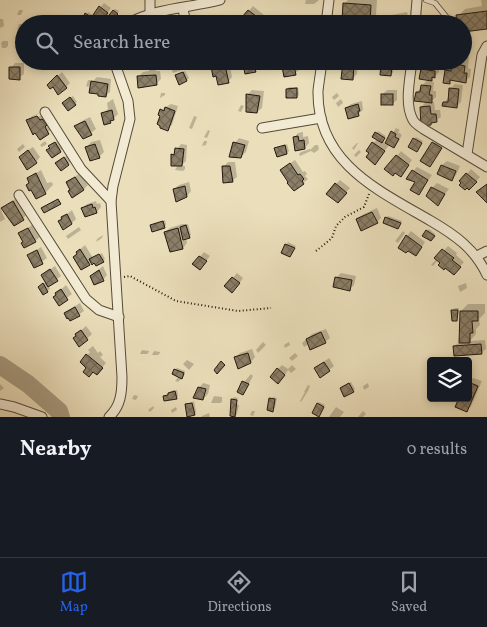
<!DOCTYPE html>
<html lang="en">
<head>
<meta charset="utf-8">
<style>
	:root { --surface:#171b24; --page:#242831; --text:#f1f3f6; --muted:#9ea1a6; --line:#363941; --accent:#2563eb }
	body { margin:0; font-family:Vollkorn,serif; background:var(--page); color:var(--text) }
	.controls { position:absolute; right:15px; bottom:15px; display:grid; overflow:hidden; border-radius:5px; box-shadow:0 2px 8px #0003 }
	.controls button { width:45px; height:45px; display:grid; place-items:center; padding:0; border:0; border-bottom:1px solid var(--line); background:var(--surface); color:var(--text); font:25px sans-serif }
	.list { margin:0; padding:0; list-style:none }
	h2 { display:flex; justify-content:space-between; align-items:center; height:65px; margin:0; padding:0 20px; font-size:21px }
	h2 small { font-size:16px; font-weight:400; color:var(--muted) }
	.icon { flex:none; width:28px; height:28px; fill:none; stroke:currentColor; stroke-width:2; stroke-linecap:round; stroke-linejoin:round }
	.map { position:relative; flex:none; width:487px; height:417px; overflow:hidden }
	.search { position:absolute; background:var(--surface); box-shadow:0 2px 8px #0003; left:15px; right:15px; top:15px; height:55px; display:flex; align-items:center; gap:12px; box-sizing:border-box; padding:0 18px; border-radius:28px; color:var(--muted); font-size:19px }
	.sheet { height:140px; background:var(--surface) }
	nav { display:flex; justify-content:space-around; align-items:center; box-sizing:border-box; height:70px; border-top:1px solid var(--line); background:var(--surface); font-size:14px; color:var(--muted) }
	nav a { display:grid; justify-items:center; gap:2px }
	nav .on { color:var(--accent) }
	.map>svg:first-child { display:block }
	.shadow { fill:#0003 }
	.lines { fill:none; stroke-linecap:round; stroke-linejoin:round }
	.river { stroke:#a79b80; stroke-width:18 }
	.building { fill:url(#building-cross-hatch); stroke:#23180e }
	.lane-casing { stroke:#554a39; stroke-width:6 }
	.street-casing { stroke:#554a39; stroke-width:11 }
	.path { stroke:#23180e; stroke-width:2; stroke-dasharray:1 2.5; stroke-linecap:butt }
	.lane { stroke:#f2ead3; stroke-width:4.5 }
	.street { stroke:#f2ead3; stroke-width:9 }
</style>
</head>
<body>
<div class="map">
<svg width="487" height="417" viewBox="0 0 487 417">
	<defs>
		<pattern id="building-cross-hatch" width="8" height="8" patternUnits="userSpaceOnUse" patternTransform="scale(1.25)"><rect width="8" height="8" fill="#8b7f68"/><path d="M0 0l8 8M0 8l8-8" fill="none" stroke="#716754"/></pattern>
	</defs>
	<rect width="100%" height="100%" fill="#ebdfbb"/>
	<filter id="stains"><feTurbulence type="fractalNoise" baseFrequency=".004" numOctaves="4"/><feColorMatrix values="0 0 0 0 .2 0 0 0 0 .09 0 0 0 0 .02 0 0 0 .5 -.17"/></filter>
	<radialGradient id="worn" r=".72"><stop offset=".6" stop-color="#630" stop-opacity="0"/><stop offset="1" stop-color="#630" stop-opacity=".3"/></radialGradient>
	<g class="shadow">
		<polygon points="306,0 319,0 314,4 305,4"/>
		<polygon points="348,0 377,0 376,15 370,22 345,3"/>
		<polygon points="481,0 487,0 487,28 463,24 458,16 465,9 482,6"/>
		<polygon points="104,3 111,8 106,15 96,15 93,21 84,19 88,12 94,16"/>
		<polygon points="253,6 264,15 259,24 238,24"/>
		<polygon points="115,9 119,11 115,17 104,22"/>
		<polygon points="19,10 23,10 21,15 17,15"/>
		<polygon points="407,12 409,20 405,24 370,24 380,17 382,21 387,16"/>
		<polygon points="0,19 3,19 4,26 0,28"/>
		<polygon points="19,24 22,24 22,28 20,30 17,30"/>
		<polygon points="24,32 24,45 21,45 21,34"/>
		<polygon points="463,37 472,37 472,46 467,51 463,51"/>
		<polygon points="3,41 8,41 8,46 6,48 2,48 1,43"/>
		<polygon points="464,53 469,54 468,68 471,69 470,77 465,81 453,79 449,83 446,71 450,66 453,67 456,61 463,61"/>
		<polygon points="86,61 96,61 88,65"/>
		<polygon points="211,61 229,61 232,77 228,82"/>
		<polygon points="239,61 257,61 260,67 255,71"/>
		<polygon points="282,61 298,61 300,69 295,73"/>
		<polygon points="346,61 362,61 358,64 357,74 352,79 344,63"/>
		<polygon points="15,63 24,63 24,74 19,78 11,68"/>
		<polygon points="385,64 394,65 393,73 391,74 383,66"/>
		<polygon points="183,65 184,68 182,70 173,73 172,70 174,68"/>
		<polygon points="426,66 439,67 439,72 430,81 434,82 433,91 436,91 436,97 430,102 434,102 435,110 440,110 441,117 431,124 421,107 427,101 417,92 428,79 422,70"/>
		<polygon points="150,67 155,67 156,71 160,71 161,79 156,84 139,76 143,72 149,71"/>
		<polygon points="185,71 189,78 187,80 178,74"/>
		<polygon points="62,72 70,83 66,87 48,85"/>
		<polygon points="97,77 111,79 110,92 105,96 92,83 88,87 86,86 88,80 91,80 90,84"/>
		<polygon points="455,84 463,85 461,102 457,106 444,103 448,98 450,89"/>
		<polygon points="289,87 298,87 299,95 297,97 287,89"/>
		<polygon points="252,90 264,91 262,108 257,112 248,94"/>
		<polygon points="387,90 397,90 397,100 392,104 382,95"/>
		<polygon points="161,93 165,93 165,95 160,98"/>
		<polygon points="337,93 339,96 334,100 332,97"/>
		<polygon points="73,96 77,102 68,109 65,101"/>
		<polygon points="113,99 118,114 110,122 102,114 108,109 107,103"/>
		<polygon points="341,99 343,103 338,107 336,103"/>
		<polygon points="362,101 363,110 358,114 346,108 351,104"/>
		<polygon points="171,104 178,106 172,125 167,129 161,110"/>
		<polygon points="241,105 244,106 241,112 238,111"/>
		<polygon points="42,112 32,117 32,119 43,115 53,128 40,138 28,121 32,116"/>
		<polygon points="194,116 197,117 192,129 189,128"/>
		<polygon points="90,117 96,129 84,138 76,126 80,122"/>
		<polygon points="396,128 400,130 398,132 402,135 398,142 393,146 390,144 375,163 371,153 367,151 377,139 376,133 378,131 386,136 382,141 386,144"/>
		<polygon points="208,130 210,131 207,138 204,137"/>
		<polygon points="303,132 303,137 308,136 309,143 305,148 294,138 298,133"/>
		<polygon points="416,137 423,141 418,149 414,139"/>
		<polygon points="239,138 249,141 246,152 241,157 235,143"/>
		<polygon points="438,138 445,143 430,165 422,161"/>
		<polygon points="59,139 65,147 60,151 48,150"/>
		<polygon points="100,140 104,152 99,157 87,147 91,142"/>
		<polygon points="45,141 47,144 42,147 40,145"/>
		<polygon points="204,141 207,141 206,145 202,146"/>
		<polygon points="357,143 358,143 354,150 352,148"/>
		<polygon points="23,144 25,147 19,152 17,149"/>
		<polygon points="181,144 187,145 186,161 181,166 185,166 185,169 183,171 175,170 178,165 173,155"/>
		<polygon points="287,144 289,151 287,153 276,148"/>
		<polygon points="315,145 318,145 319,149 317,151 314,153 311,151 300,156 299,154 301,152 310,149 310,150"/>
		<polygon points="33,147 40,157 36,162 25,152"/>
		<polygon points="359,150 361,152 356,157 354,155"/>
		<polygon points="401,151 412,160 401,176 397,156"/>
		<polygon points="69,154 73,160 68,164 57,163"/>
		<polygon points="295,160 303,172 305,171 307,174 305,176 308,179 303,183 286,166"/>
		<polygon points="447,161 460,166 456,175 452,179 439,174 442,165"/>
		<polygon points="228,162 235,162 237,177 232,181 223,167"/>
		<polygon points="417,167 432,175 419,194 413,171"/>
		<polygon points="471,169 480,177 474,184 467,174"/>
		<polygon points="41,170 47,183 52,182 53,185 45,193 36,197 28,178"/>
		<polygon points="80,173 88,185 84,189 72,190 67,182"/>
		<polygon points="340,180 350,188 342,197 336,184"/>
		<polygon points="189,182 191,191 187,196 174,189 179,185"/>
		<polygon points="437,183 449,189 437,204 432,188"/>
		<polygon points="18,197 28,214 15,224 3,208"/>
		<polygon points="96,201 97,204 100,203 101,207 97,212 83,208 87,204"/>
		<polygon points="0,208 5,219 0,222"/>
		<polygon points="377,208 381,218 377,222 357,219 362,215"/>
		<polygon points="72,210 76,219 72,223 62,218"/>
		<polygon points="388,216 402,221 400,226 398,228 386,218"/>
		<polygon points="165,220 166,225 164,227 152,225"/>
		<polygon points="33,224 40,237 35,241 24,241 20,234"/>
		<polygon points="182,224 188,224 191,235 186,238 187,243 183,248 165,232 170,228"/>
		<polygon points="79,227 81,230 68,239 66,236"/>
		<polygon points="429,229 435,234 433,238 427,231"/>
		<polygon points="403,231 405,233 398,243 395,241"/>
		<polygon points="411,231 425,242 420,250 407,236"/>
		<polygon points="103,235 102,238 96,242 97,239"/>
		<polygon points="288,242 296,246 290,256 283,252"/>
		<polygon points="85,245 93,258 102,253 105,259 103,261 92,261 89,264 77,252"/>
		<polygon points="448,246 457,253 456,255 464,262 458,269 442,263 438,260 433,266 431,265"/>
		<polygon points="41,247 47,258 34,267 29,255"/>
		<polygon points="204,252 210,256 200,269 194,264"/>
		<polygon points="55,266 61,276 48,286 50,289 43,294 41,285 46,282 42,275"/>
		<polygon points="103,266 107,275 103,280 91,276"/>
		<polygon points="237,273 243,278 237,287 233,278"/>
		<polygon points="341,273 356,276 354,285 350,289 337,277"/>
		<polygon points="466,283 467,288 460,292 458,286"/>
		<polygon points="66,285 72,294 59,304 57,293"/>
		<polygon points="80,303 84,311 71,320 65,313 70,309"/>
		<polygon points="468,304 485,304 485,313 479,319 480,325 476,329 476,334 470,341 485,340 486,349 481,353 454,346 461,341 461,311"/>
		<polygon points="455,308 459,308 458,317 456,319 453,310"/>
		<polygon points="86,326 92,334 80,345 77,334"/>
		<polygon points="326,329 330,338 325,342 309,344 304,347 302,343 312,334"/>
		<polygon points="263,342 266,345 258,353 256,350"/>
		<polygon points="289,342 290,345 285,348 284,345"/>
		<polygon points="93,346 98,353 100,351 103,355 100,357 106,363 101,369 88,367 81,362 90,352 88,350"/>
		<polygon points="252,349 255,357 251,362 235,358 240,353"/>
		<polygon points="142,350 149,351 149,352 147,354 140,354"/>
		<polygon points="154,351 160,352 160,353 158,355 152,355"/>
		<polygon points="295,353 298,356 292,361 289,358"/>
		<polygon points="329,358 334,366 329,370 315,368"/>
		<polygon points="187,360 194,364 189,370 183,364"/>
		<polygon points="282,365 288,369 292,365 296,369 291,373 288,370 283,378 278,369"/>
		<polygon points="177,368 185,371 184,376 178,382 175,381 179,376 175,370"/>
		<polygon points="251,374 253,376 245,391 239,391 244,382"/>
		<polygon points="473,378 482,381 471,406 467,410 468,383"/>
		<polygon points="351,382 355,389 353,391 343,386"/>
		<polygon points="203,383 210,385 208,394 203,399 199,388"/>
		<polygon points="368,383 369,387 364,390 363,386"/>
		<polygon points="0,384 4,388 0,391"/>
		<polygon points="308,385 310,386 308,391 301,402 300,401 305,392 304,392"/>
		<polygon points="177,390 178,396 176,398 164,397 169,394 171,391"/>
		<polygon points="134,395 138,396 136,400 132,399"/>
		<polygon points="214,396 222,397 222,402 220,403 211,403"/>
		<polygon points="234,397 238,398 236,404 239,405 237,414 235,416 232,399"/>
		<polygon points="273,397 277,398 275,408 273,410 271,399"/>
		<polygon points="194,401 196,412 194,414 186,405"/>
		<polygon points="319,402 325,405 321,413 318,404"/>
		<polygon points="153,406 154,408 150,412 148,410"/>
		<polygon points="176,407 177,410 172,413 171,410"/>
		<polygon points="336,407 344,412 340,417 329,417"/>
		<polygon points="252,411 255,411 253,416 250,415"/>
		<polygon points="363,411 366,414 363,417 358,417"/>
		<polygon points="209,413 210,417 201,417 202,416"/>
	</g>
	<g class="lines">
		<polyline class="river" points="0,365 28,384 59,411 61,417"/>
	</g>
	<g class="building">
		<polygon points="343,3 371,5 370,23 342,21"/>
		<polygon points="99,6 108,13 102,21 93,15"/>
		<polygon points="113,10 118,14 108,24 104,24 103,23"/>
		<polygon points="248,10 261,20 258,24 236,24"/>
		<polygon points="487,11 487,29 463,32 463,24 457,24 456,15"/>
		<polygon points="85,13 94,19 92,24 82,20"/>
		<polygon points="403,16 405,24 382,24 381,20"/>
		<polygon points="210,61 224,61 229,83 218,85 216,76 213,77"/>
		<polygon points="238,61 252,61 256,72 245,74 244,69 239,69"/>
		<polygon points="281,61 293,61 296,75 284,77"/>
		<polygon points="347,61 360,61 359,66 354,65 353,80 341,79 343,62 347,63"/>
		<polygon points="452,63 465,66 464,73 467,73 466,83 450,80 450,84 443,83 445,70 451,71"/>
		<polygon points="381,65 392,66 391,76 380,75"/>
		<polygon points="9,67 20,67 20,80 9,79"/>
		<polygon points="421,69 435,71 435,78 432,77 432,81 419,79"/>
		<polygon points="183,72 187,81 179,85 175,75"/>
		<polygon points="57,75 67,88 58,95 53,87 50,89 47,85"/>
		<polygon points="156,75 157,85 138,88 137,76"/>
		<polygon points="91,81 108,84 106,97 98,96 98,94 89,93"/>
		<polygon points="421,85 431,86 429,95 432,95 432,103 414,101 416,92 420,92"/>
		<polygon points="297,88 297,98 286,98 286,89"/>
		<polygon points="449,88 459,89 457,108 442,106 443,102 448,102"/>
		<polygon points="246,94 260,96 257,113 246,112"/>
		<rect x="381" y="94" width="12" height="11"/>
		<polygon points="70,97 76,105 68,111 62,103"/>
		<polygon points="358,104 360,111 358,111 359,116 348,119 345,108"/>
		<polygon points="430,106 431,114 436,114 437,122 431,123 431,125 421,126 420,107"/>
		<polygon points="165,107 175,111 168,131 160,128 160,126 157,124 160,116 158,115 160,109 164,111"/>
		<polygon points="112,110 114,120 110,121 111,123 104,125 101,113"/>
		<polygon points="37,116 40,120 42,119 47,125 45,127 49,134 40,140 35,133 33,135 26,120"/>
		<polygon points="85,121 92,135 83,139 74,126"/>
		<polygon points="391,131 396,134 395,137 399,139 394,148 385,143"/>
		<polygon points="375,132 385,138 382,143 372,137"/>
		<polygon points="298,136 299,141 304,140 305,149 295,151 293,137"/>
		<polygon points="413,138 422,143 417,152 408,147"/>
		<polygon points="55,142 61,152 52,158 46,150 50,148 48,146"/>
		<polygon points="233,142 245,145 241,158 229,157"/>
		<polygon points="372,142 385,151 375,165 366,157 369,153 366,151"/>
		<polygon points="432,142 442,148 430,167 420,161"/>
		<polygon points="95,144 100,158 90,161 85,147"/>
		<polygon points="285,145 287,154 277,157 274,148"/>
		<polygon points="175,148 184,149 182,166 171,166 171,154 174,155"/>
		<polygon points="28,150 37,163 27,170 19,157"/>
		<polygon points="396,155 409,165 401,177 395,173 393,176 384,169"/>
		<polygon points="64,157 69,165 61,171 55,163"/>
		<polygon points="290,163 298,175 300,174 304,179 302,181 304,184 294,191 287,183 288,182 280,170"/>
		<polygon points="441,165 456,171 452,181 437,174"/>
		<polygon points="222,166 230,166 233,182 223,183"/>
		<polygon points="412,170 428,180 419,195 410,190 415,182 406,179"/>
		<polygon points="36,173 46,194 36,199 31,190 29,191 26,185 29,183 27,178"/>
		<polygon points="466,173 477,182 469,190 467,188 465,190 459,185 461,183 459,181"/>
		<polygon points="75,177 84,190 72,198 68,191 70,190 66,182"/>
		<polygon points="335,183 347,193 338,203 326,194"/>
		<polygon points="487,184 487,203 476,192"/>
		<polygon points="185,186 187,197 176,202 173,189"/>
		<polygon points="431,187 445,194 438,206 426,196"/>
		<polygon points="58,199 61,204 44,213 41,208"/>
		<polygon points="13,201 24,220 14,226 1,208"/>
		<polygon points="92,204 93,208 95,207 97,213 85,217 81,208"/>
		<polygon points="372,212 378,223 361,231 356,219"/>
		<polygon points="67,214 72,224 63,230 58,221 62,219 61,217"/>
		<polygon points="385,217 401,223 398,229 383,223"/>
		<polygon points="163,221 165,228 152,232 150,225"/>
		<polygon points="186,225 190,238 183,240 180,227"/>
		<polygon points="28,228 36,242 24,248 21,243 23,242 18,233"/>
		<polygon points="178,228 183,249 170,252 164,232"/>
		<polygon points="426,230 435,236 431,241 422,236"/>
		<polygon points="406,235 422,247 416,256 408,251 406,253 398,248"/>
		<polygon points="285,244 295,248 290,257 281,253"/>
		<polygon points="80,249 90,265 81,270 73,257 77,254 76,252"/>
		<polygon points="442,249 454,258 452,260 461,267 454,275 445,268 444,270 438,265 440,263 434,258"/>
		<polygon points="37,250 43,264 34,268 27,255"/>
		<polygon points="99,254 104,262 96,266 94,263 92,265 89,259"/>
		<polygon points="199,256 207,261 200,270 192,264"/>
		<polygon points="50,269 58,281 48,287 41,275"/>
		<polygon points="99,270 104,281 94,285 90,276"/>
		<polygon points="232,277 240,283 232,293 224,286"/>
		<polygon points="335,277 352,280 350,291 333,287"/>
		<polygon points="43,283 48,292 43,295 38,287"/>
		<polygon points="61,289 68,300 59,306 53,297 56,295 55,293"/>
		<polygon points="75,307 80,316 70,321 68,318 67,319 64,313"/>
		<polygon points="451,310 458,310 457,321 452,321"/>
		<polygon points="460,311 478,311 478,321 472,321 473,333 470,333 470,343 459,343"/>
		<polygon points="81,330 88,340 79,347 73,338 76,336 75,334"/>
		<polygon points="321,332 326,343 310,350 306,339"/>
		<polygon points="481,344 482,354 454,356 453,346"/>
		<polygon points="248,353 251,363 238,369 234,357"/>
		<polygon points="86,354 103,368 97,375 93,372 89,377 83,372 86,368 80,362"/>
		<polygon points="221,361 225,365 217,374 214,370"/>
		<polygon points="324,362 330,371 320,378 314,368"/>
		<polygon points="277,368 285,375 278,384 270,377"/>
		<polygon points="174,369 184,373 182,379 172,374"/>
		<polygon points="242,381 249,384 243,395 237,392"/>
		<polygon points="468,382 478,386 467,412 455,407 459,398 468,398"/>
		<polygon points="349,383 354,392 344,397 340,388"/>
		<polygon points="198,387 206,389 203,400 193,398"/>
		<polygon points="175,391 177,399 164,401 163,396 168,395 168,393"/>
		<polygon points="269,398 275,399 273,412 267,410"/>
		<polygon points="231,399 237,400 235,417 230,416"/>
		<polygon points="192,403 195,415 187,417 185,404"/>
		<polygon points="317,403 324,407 319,417 312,413"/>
	</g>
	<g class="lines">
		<defs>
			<polyline id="lane" points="426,0 435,3 448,19"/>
			<g id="street">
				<polyline points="183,9 186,24"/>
				<polyline points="150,14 150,0"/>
				<path d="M127,24C155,8 189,8 220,0"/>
				<polyline points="326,24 329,0"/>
				<polyline points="415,24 417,0"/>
				<path d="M322,61C321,71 319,81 318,91C317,163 378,190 431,221C455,235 475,249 487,275"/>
				<path d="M412,61C410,79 404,104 413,120C416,125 421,127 425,130L487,167"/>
				<polyline points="45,112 81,169 111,201"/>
				<polyline points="262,128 321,118"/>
				<polyline points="467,154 482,55 487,46"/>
				<polyline points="19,195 86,299 99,310 119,317"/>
				<polyline points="477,256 487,251"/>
				<polyline points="0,404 14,407 42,417"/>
				<path d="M109,417C121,406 122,392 122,377L111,201L113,186L130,119L128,101L114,61"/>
			</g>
		</defs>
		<use href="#lane" class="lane-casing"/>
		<use href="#street" class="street-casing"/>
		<g class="path">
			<polyline points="316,251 332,238 336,226 345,217 364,207 369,194"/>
			<polyline points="124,277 130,276 176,301 238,311 271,308"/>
		</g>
		<use href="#lane" class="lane"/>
		<use href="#street" class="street"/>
	</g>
	<rect width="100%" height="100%" filter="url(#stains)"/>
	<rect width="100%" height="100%" fill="url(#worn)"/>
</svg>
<div class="controls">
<button><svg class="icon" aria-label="layers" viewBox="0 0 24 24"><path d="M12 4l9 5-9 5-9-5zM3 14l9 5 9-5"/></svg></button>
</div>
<div class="search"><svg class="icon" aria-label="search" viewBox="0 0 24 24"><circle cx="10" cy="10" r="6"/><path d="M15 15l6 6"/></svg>Search here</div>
</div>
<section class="sheet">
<h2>Nearby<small>0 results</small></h2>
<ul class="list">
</ul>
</section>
<nav>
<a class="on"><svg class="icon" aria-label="map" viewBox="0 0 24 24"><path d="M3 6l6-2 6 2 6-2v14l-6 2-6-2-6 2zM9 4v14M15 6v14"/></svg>Map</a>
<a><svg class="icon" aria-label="directions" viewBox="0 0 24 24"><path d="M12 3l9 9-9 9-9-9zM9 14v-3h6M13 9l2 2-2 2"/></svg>Directions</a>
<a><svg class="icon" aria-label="saved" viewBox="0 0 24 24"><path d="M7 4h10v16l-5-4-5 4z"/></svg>Saved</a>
</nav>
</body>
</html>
